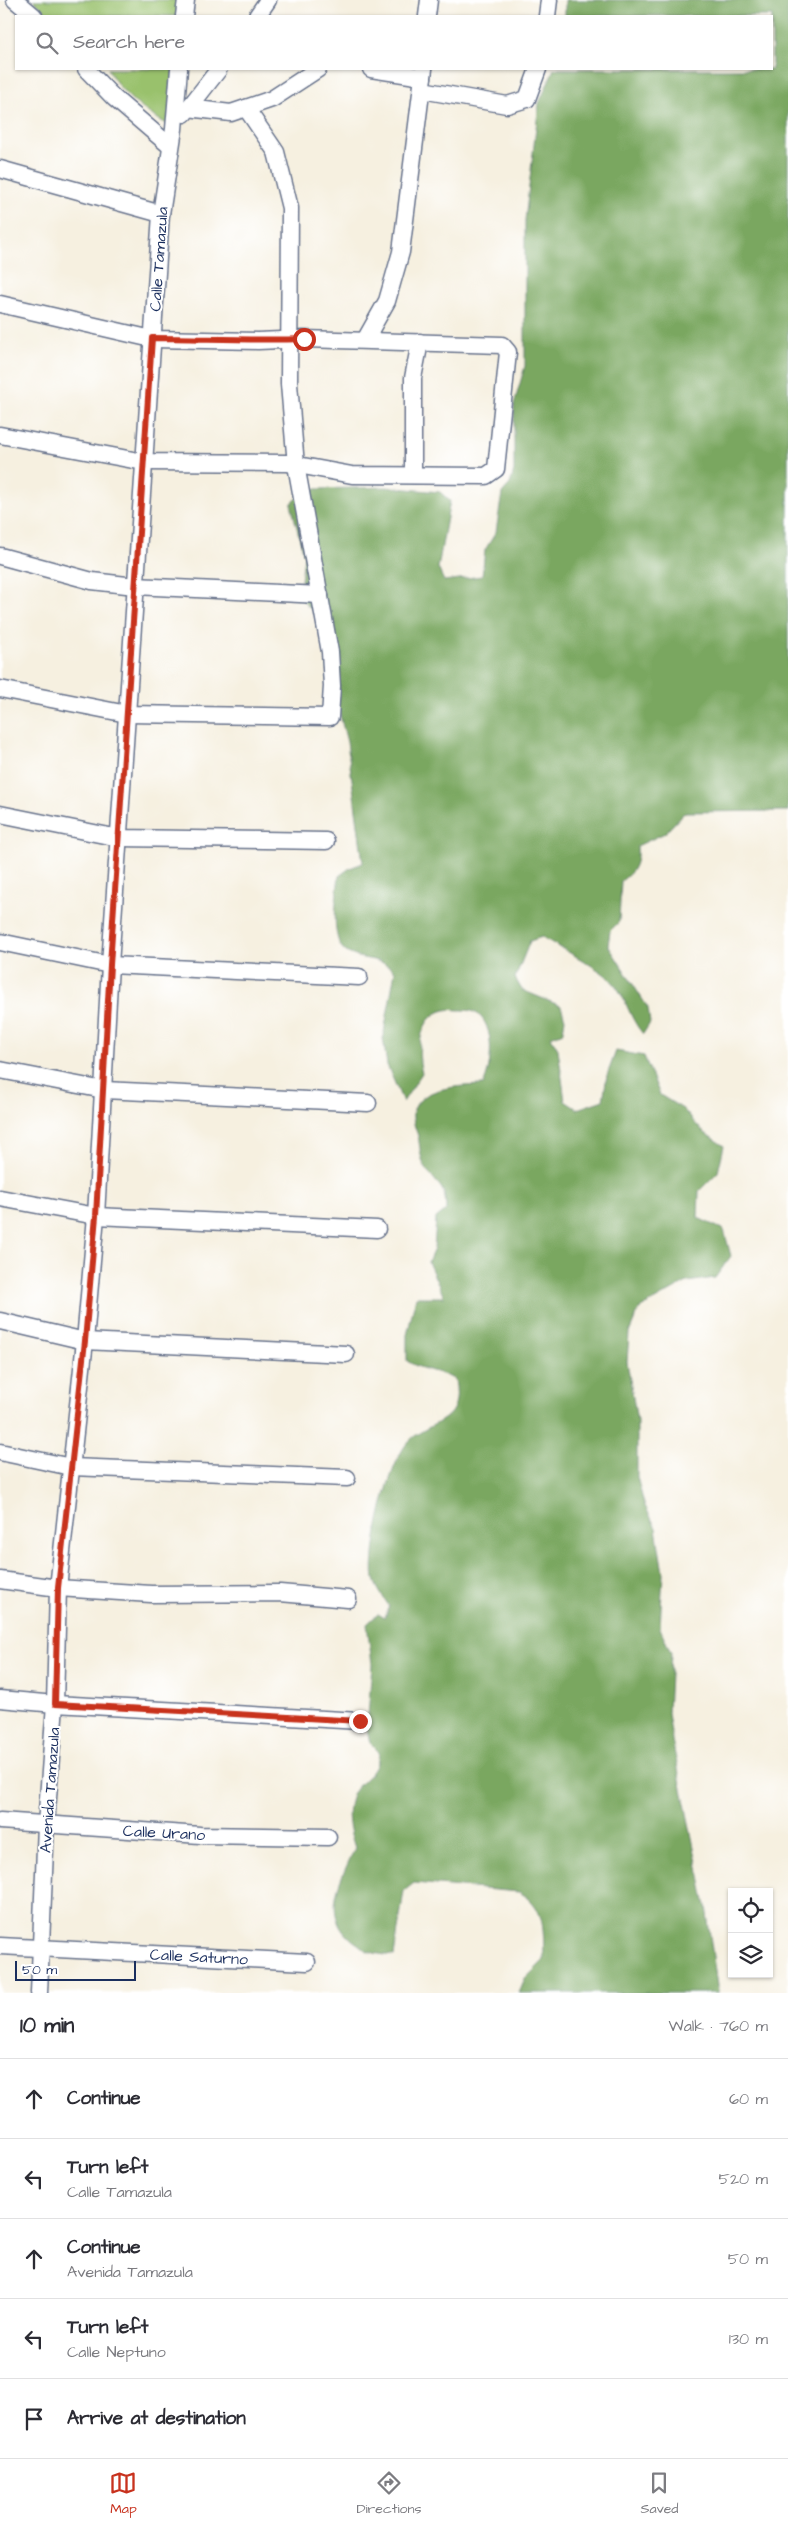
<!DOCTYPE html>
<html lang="en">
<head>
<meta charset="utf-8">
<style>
	:root { --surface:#fff; --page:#f2f2f3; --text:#2b2b33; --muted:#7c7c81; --line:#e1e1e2; --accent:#c8321e }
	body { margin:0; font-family:"Architects Daughter",sans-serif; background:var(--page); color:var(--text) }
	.controls { position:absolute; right:15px; bottom:15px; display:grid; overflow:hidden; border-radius:0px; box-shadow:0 1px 4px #0004 }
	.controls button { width:45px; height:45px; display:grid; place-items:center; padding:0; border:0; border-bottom:1px solid var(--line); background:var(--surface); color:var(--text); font:25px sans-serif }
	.scale { position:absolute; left:15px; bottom:12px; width:121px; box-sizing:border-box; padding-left:5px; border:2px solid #1b2f5e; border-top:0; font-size:14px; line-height:18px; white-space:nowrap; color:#1b2f5e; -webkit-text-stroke:4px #fff; paint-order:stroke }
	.stop { position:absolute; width:15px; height:15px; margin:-11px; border:4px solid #c8321e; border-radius:50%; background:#fff }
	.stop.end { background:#c8321e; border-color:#fff; box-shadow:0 1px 5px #0008 }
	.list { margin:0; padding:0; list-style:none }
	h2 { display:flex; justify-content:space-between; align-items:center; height:65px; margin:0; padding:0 20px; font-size:21px }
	h2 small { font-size:16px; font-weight:400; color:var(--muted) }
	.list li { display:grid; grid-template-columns:32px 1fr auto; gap:15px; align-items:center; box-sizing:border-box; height:80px; padding:0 20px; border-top:1px solid var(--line) }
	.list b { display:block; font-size:19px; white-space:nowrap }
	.list p { margin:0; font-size:16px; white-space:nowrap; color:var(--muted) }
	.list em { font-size:16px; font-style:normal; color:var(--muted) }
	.icon { flex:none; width:28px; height:28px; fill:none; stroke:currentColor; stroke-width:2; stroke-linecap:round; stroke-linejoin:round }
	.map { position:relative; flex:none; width:788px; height:1993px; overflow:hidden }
	.search { position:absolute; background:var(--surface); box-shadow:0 1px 4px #0004; left:15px; right:15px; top:15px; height:55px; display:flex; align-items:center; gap:12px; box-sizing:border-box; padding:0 18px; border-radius:0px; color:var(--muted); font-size:19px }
	.sheet { height:465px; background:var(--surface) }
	nav { display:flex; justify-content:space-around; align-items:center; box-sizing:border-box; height:70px; border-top:1px solid var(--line); background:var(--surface); font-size:14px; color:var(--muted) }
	nav a { display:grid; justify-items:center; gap:2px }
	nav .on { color:var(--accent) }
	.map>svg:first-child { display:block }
	.green { fill:#99c16c; stroke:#5a7865 }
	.forest { fill:#7aa760; stroke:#4a6b5f }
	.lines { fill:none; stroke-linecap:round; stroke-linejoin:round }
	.minor-casing { stroke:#68738c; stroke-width:19 }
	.minor { stroke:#fff; stroke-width:16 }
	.route { stroke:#c8321e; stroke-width:6 }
	.labels { text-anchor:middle; stroke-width:4; stroke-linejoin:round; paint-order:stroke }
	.street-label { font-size:16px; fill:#1b2f5e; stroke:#fff }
</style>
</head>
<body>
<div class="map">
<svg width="788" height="1993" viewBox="0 0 788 1993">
	<rect width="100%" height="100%" fill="#fff"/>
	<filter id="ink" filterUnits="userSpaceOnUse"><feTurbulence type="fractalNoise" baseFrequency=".02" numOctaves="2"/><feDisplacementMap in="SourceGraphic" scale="10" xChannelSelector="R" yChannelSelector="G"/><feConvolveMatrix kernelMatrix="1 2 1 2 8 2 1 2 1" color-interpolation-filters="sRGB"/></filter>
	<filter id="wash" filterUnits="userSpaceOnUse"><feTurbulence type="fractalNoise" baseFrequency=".0096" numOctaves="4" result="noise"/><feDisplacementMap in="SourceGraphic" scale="20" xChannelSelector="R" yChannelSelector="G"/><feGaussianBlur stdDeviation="1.12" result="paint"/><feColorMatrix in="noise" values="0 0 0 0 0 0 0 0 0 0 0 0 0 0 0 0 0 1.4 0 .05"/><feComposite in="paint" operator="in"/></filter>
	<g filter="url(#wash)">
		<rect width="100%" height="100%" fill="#f6f0e0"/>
		<g class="green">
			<polygon points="33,0 178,0 176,16 50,16"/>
			<path d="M108,69H173L169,125C144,112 121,94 108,69Z"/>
		</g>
		<path class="forest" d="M565,0H788V811L685,812L665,833L637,846C638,863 635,871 621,881L619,922L610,931L608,945L648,1008L650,1023L643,1034C628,1017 626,994 609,978C594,965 560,948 542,937L530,941L515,978L522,990L561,1006L565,1019L563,1032L551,1037L558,1049L565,1101L577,1109L603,1100L607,1075L616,1051L644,1056L660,1095L683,1109L702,1131L724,1146L718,1172L699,1191L698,1218L724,1230L731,1256L715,1278L687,1282L639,1309L629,1333L627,1362L637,1421V1477L644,1504L656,1528L663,1573L660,1628L671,1653L668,1713L672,1740L706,1906L718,1993H519L525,1979L544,1960C543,1932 547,1907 519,1892L414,1883L404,1891L394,1956C386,1955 375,1954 368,1951C363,1949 359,1944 355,1942C319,1915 340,1881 355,1848C350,1832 345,1815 351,1798C357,1779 378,1778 379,1752L370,1743L367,1729L372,1664L367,1624L378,1614L385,1618L389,1606C384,1598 376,1588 374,1579C369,1551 389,1459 410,1440C435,1418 463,1424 455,1380C439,1370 422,1371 407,1361V1335L416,1297H444L428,1262L434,1249L436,1218L446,1210C446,1183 436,1186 425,1167C420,1159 420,1145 418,1136C416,1130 412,1120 413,1114C417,1086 462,1086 483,1085C492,1067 496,1025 476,1013C472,1010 463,1010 458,1010C421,1004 415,1047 422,1073L403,1102L387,1065L383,1038L395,971C379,956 366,962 348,953C328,943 337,894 339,876L350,868L363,863L347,742L337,704L321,620L303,601L300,589L304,556L291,504L303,493L316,489L386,487L440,492L450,501L438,568L444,581L482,576L485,550L496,532L502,493L510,484L514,471V404L525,366V220L539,103L554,69H772V16H565Z"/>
	</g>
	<g filter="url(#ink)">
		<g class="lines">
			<defs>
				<g id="minor">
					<polyline points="15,0 34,16"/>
					<polyline points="184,16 186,0"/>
					<polyline points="257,16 268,0"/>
					<polyline points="427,16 429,0"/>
					<polyline points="547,16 549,0"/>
					<polyline points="86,69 114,98 170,146"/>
					<polyline points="371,69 423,77"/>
					<polyline points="422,90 507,105 527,99 538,69"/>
					<polyline points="188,108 231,113 272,99 318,69"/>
					<polyline points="184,114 219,69"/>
					<polyline points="0,169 161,214"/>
					<polyline points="0,304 152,339 258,341 304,339 502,345 508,352 496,469 486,476 352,475 287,463 144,462 0,435"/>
					<polyline points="365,340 387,301 401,252 424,69"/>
					<polyline points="413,475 413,378 420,342"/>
					<polyline points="0,556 92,581 135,586 320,595"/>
					<polyline points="0,689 127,714 330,717 332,686 330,652 296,465 289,384 290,208 276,152 246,108"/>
					<polyline points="0,814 119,838 326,841"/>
					<polyline points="0,942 110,965 359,977"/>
					<polyline points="0,1070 104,1090 368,1103"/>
					<polyline points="0,1198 96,1216 377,1229"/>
					<polyline points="0,1321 85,1341 346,1354"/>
					<polyline points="0,1452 71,1467 347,1478"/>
					<polyline points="0,1580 58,1588 151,1594 280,1593 348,1599"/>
					<polyline points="0,1699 55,1704 360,1721"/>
					<polyline points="0,1821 200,1835 328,1837"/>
					<polyline points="0,1946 307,1962"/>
					<polyline points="39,1993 46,1825 55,1704 58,1588 85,1341 96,1216 110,965 161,214 174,129 179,69"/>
				</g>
			</defs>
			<use href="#minor" class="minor-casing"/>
			<use href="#minor" class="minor"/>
		</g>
	</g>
	<g class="lines" filter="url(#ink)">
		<path class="route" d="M304,339C253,341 203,338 152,338L110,965L96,1216L85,1341L58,1588L55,1704L360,1721"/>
	</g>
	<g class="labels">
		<g class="street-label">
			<text transform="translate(158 259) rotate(-86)" y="6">Calle Tamazula</text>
			<text transform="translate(49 1790) rotate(-86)" y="6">Avenida Tamazula</text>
			<text transform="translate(164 1832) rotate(3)" y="6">Calle Urano</text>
			<text transform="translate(199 1956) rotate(3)" y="6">Calle Saturno</text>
		</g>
	</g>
</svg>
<div class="controls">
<button><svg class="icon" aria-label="locate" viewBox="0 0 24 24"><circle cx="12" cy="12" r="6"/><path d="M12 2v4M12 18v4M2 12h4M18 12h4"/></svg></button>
<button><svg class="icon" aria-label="layers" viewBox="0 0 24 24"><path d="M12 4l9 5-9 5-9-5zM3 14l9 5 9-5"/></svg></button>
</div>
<div class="scale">50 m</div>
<div class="stop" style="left:304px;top:339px"></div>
<div class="stop end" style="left:360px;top:1721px"></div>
<div class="search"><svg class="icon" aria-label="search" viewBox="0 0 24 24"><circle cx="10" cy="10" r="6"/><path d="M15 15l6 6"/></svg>Search here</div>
</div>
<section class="sheet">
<h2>10 min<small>Walk · 760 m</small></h2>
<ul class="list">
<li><svg class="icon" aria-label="ahead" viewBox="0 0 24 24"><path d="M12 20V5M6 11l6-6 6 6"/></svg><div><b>Continue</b></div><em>60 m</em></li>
<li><svg class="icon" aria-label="left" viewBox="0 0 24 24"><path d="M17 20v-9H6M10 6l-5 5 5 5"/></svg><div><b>Turn left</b><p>Calle Tamazula</p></div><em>520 m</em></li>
<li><svg class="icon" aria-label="ahead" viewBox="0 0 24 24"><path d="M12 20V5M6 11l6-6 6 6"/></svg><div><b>Continue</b><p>Avenida Tamazula</p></div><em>50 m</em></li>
<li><svg class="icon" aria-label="left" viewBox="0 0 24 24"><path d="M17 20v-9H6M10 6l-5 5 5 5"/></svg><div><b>Turn left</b><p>Calle Neptuno</p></div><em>130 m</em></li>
<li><svg class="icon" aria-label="arrive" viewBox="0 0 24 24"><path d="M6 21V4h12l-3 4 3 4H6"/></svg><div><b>Arrive at destination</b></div></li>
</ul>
</section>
<nav>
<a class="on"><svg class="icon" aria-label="map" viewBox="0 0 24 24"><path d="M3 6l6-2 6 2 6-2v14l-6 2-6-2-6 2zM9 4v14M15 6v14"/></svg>Map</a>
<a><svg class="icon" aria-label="directions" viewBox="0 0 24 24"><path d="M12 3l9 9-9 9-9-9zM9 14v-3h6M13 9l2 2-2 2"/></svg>Directions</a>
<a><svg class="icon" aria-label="saved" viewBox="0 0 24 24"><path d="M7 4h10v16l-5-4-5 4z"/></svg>Saved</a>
</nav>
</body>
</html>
